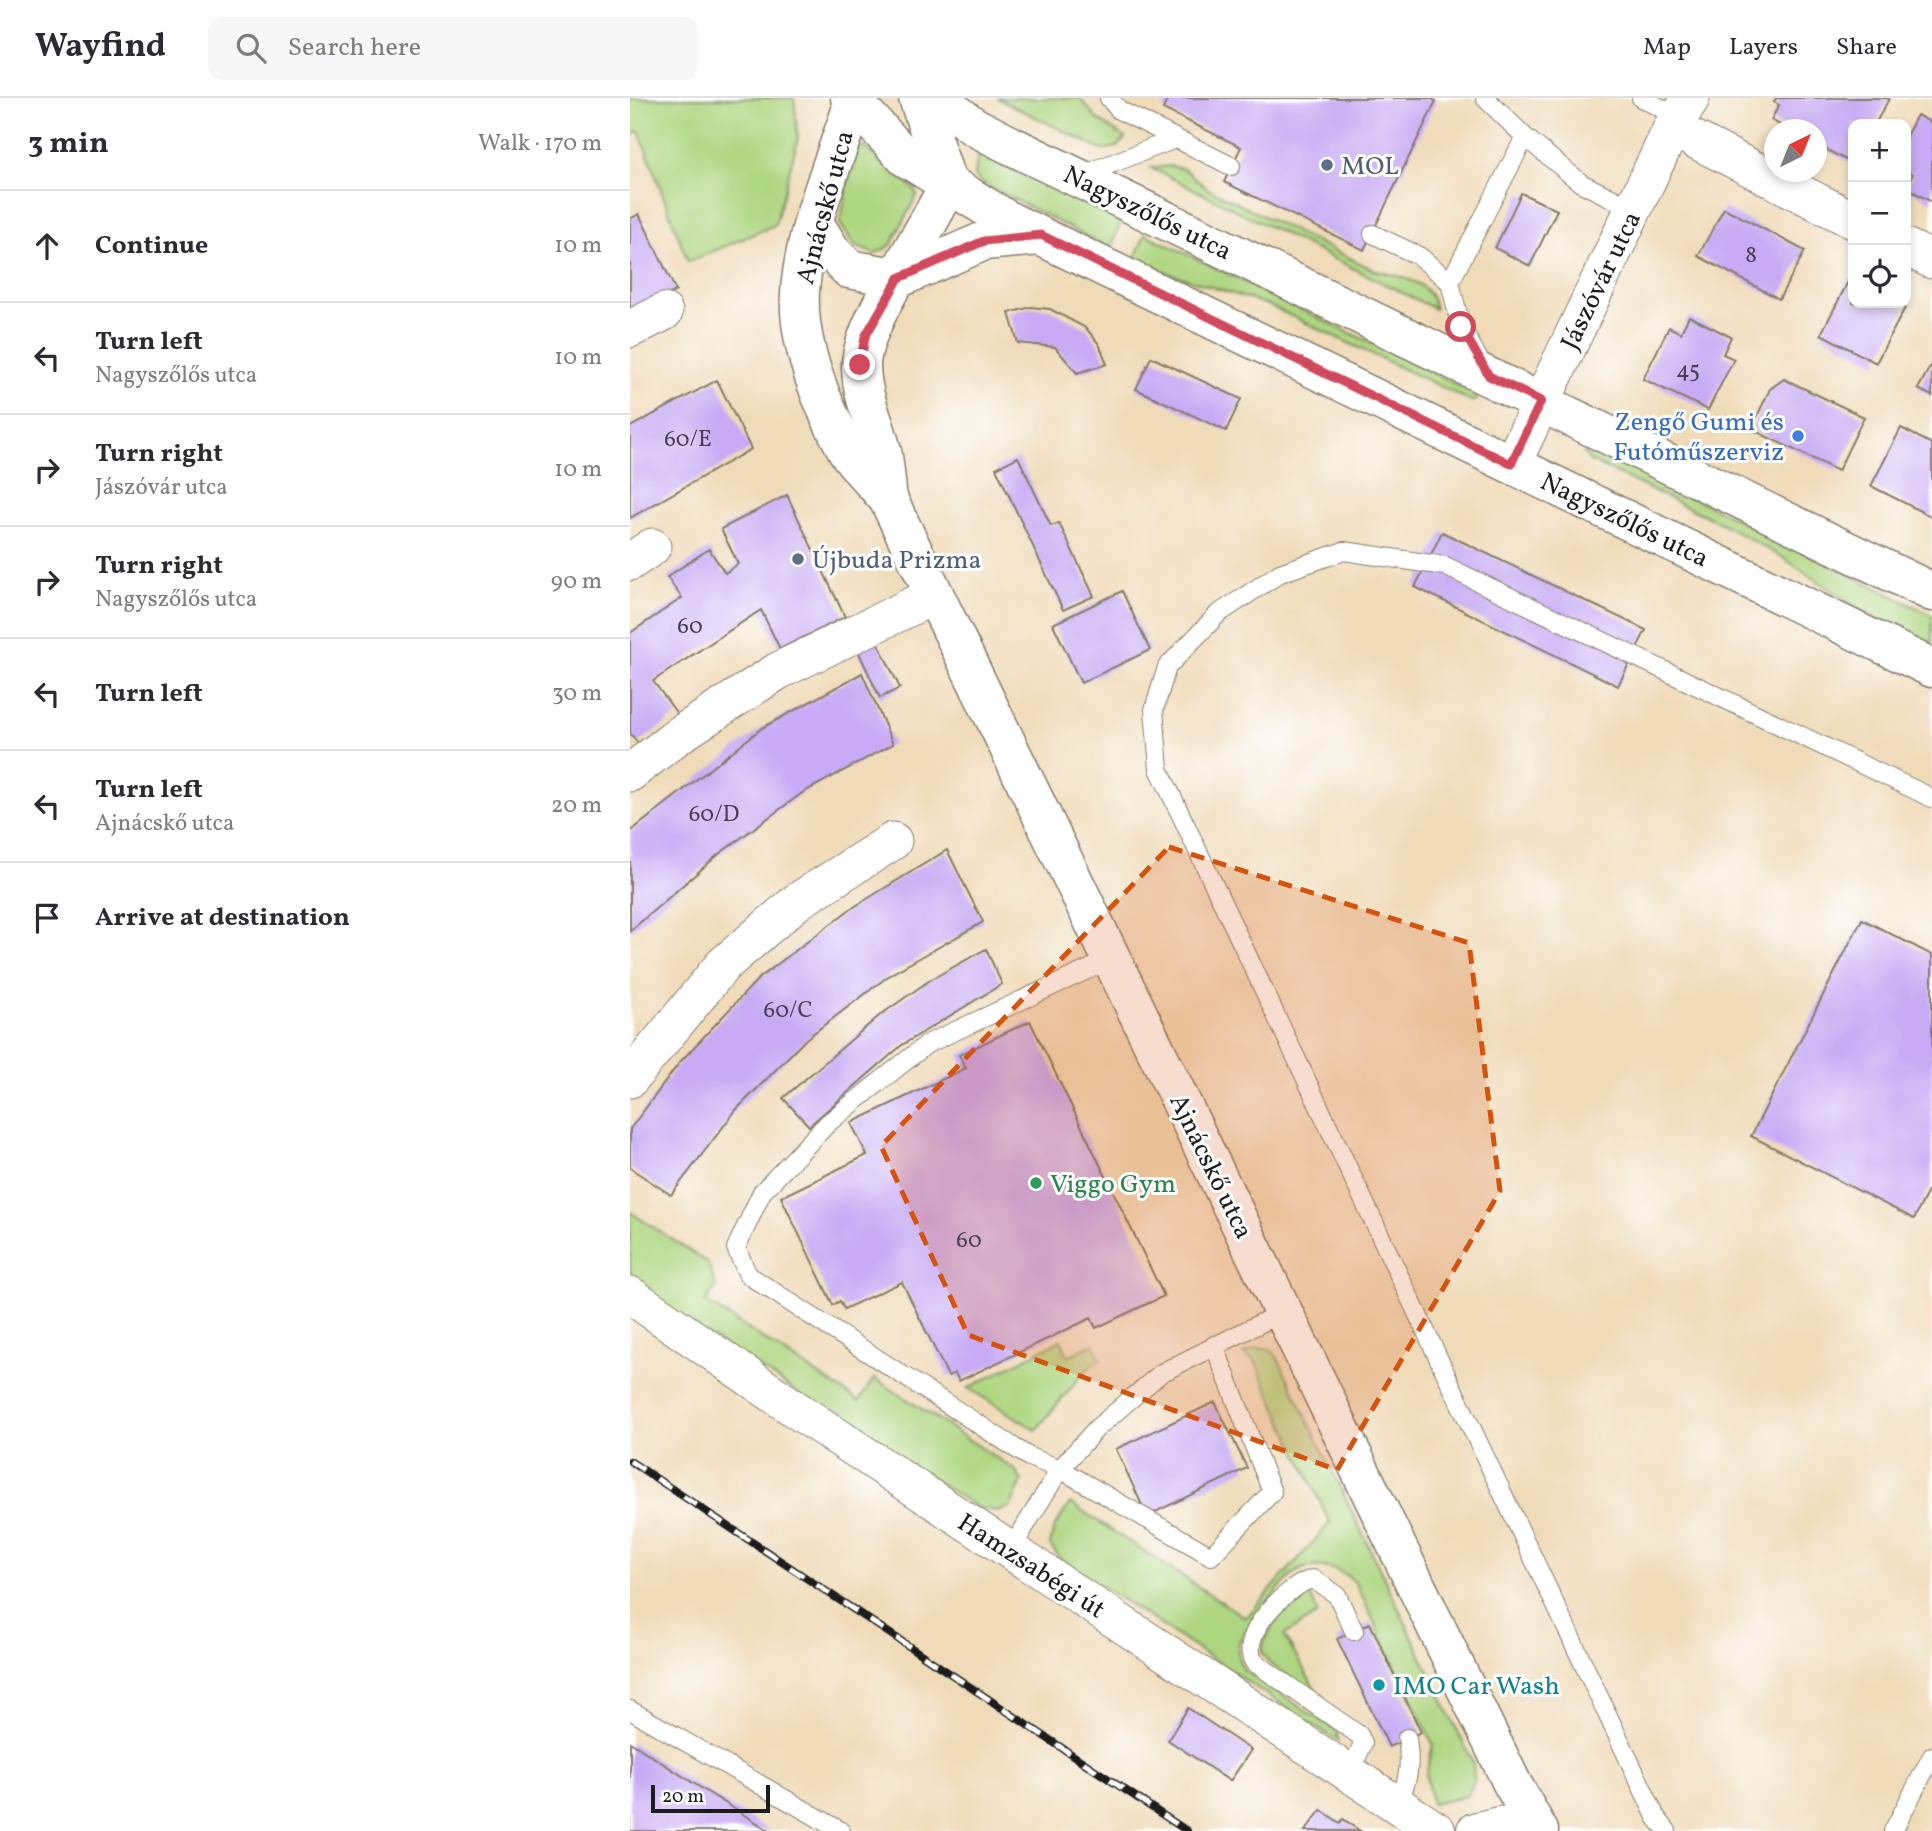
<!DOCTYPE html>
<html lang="en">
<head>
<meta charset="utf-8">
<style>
	:root { --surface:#fff; --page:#f7f7f7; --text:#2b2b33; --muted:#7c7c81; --line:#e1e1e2 }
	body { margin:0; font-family:Vollkorn,serif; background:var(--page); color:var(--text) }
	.controls { position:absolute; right:21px; top:21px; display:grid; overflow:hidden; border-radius:14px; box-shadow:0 4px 10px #0003 }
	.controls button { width:63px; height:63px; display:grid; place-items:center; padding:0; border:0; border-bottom:2px solid var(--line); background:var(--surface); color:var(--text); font:35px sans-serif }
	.compass { position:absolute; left:1134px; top:21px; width:63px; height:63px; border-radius:50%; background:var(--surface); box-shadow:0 4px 10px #0003; rotate:43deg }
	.scale { position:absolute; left:21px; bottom:18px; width:119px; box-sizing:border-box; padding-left:7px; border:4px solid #1c1c1c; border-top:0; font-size:19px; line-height:24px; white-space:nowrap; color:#1c1c1c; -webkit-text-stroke:5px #fff; paint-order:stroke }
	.stop { position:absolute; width:21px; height:21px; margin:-16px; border:5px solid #d1495b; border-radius:50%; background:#fff }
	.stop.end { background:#d1495b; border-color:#fff; box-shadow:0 2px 7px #0008 }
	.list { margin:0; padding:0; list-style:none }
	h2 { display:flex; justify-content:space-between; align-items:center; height:91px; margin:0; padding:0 28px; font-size:30px }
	h2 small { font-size:23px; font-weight:400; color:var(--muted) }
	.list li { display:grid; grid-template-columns:46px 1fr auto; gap:21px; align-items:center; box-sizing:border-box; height:112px; padding:0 28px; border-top:2px solid var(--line) }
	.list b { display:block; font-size:26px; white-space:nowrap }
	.list p { margin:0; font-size:23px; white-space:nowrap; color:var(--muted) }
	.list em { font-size:23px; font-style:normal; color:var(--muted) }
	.icon { flex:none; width:38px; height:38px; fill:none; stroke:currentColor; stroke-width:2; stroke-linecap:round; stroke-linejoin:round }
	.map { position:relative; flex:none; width:1302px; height:1733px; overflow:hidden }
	header { display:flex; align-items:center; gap:42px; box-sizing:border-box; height:98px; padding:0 35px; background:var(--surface); border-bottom:2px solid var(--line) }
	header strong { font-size:33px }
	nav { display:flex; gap:38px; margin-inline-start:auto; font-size:24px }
	.search { width:490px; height:63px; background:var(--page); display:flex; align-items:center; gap:18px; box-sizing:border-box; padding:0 24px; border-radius:14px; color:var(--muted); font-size:26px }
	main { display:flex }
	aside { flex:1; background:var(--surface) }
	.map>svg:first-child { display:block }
	.green { fill:#aed680; stroke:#65794e; stroke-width:2 }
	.building { fill:#c8abf4 }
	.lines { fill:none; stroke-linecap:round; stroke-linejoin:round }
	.lane-casing { stroke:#867c6a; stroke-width:20 }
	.street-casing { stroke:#867c6a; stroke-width:39 }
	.secondary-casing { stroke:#867c6a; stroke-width:41 }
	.lane { stroke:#fff; stroke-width:18 }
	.street { stroke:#fff; stroke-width:37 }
	.secondary { stroke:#fff; stroke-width:38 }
	.rail-casing { stroke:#1c1c1c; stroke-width:8 }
	.rail { stroke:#fff; stroke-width:5; stroke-dasharray:16; stroke-linecap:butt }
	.route { stroke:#d1495b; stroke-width:9 }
	.marked { fill:#d4530e; fill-opacity:0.2; stroke:#d4530e; stroke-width:5; stroke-dasharray:14 9; stroke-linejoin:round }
	.service-dot { fill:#5c6f8a; stroke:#fff; stroke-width:2.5 }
	.shop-dot { fill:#3f7fe0; stroke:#fff; stroke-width:2.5 }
	.leisure-dot { fill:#2e9e5b; stroke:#fff; stroke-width:2.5 }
	.culture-dot { fill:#0f9aa8; stroke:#fff; stroke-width:2.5 }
	.labels { text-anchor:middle; stroke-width:6; stroke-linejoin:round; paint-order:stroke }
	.number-label { font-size:23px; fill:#474052 }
	.service-label { font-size:26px; fill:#4e5e75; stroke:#fff; text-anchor:start }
	.street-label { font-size:26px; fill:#1c1c1c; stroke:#fff }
	.shop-label { font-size:26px; fill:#366cbe; stroke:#fff; text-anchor:end }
	.leisure-label { font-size:26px; fill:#27864d; stroke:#fff; text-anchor:start }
	.culture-label { font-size:26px; fill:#0d838f; stroke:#fff; text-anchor:start }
</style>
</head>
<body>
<header>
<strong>Wayfind</strong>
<div class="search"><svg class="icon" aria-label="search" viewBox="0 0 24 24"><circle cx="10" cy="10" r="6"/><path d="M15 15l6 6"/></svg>Search here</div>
<nav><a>Map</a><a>Layers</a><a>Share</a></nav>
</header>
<main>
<aside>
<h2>3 min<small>Walk · 170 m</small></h2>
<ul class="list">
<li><svg class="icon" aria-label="ahead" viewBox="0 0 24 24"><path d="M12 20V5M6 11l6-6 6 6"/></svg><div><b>Continue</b></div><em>10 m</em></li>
<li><svg class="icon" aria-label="left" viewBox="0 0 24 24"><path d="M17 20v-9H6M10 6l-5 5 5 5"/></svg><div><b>Turn left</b><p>Nagyszőlős utca</p></div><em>10 m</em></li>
<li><svg class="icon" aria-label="right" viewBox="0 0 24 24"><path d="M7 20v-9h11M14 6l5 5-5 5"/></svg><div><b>Turn right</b><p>Jászóvár utca</p></div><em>10 m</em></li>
<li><svg class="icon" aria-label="right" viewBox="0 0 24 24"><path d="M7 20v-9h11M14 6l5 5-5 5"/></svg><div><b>Turn right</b><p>Nagyszőlős utca</p></div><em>90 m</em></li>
<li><svg class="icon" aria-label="left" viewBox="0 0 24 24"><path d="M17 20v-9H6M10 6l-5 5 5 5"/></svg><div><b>Turn left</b></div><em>30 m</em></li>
<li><svg class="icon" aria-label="left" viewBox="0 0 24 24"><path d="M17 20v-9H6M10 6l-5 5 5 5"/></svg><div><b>Turn left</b><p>Ajnácskő utca</p></div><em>20 m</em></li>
<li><svg class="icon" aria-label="arrive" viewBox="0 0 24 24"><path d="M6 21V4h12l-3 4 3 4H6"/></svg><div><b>Arrive at destination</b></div></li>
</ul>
</aside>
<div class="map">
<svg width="1302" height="1733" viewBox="0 0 1302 1733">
	<rect width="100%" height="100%" fill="#fff"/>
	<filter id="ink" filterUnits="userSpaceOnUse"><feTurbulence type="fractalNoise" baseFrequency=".0143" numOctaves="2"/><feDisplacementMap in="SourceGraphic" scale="14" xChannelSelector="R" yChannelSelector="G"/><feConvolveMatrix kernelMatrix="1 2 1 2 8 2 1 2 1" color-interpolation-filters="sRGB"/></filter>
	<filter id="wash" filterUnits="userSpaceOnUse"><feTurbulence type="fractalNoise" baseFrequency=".00686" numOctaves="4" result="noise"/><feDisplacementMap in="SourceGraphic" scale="28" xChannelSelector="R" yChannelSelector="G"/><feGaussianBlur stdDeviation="1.57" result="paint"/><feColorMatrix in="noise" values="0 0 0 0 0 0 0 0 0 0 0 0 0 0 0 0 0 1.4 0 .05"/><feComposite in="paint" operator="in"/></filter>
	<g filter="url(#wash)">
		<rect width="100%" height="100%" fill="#f0dbb9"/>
		<g class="green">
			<polygon points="0,0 164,0 168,40 145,127 58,164 9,33 0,37"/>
			<polygon points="367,0 450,0 466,20 495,40 487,49 472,52"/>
			<polygon points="230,46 285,92 287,97 261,147 245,156 225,148 210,126 218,84"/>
			<polygon points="348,56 491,123 481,151 349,83 345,77"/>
			<path d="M541,68L554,71L578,91L746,173C770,179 800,181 805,211L521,70Z"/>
			<polygon points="515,136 847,296 847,302 841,303 638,207 532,173 505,160"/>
			<polygon points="960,349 1302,517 1302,548 1230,512 1155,461 1091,425 960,363 954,355"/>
			<polygon points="0,1114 78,1165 86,1189 76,1204 229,1303 244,1280 385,1372 392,1383 380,1409 368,1413 348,1410 0,1187"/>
			<polygon points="431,1242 438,1258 463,1246 471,1261 456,1272 406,1332 338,1290"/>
			<path d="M627,1250L641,1252L648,1260L843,1665L844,1682L837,1698L802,1706L796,1678L803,1646L725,1484C711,1471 688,1464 670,1472C658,1477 612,1533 609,1546C606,1556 609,1563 614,1572L707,1633L708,1643L430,1461L420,1447L424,1430L440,1405L616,1520L700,1425L625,1263L613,1256Z"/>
			<path d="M680,1496L688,1516L654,1537L689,1598L640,1566L632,1555C631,1536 662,1499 680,1496Z"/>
		</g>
		<g id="blocks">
			<g class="building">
				<polygon points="538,0 800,0 806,3 734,152 594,84 611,49 533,11"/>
				<polygon points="1146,0 1257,0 1259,1 1245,26 1223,26 1223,66 1186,46 1186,32 1159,32 1141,22 1149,7 1144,4"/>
				<polygon points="1287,17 1302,25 1302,104 1276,90 1283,76 1276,72 1276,38"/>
				<polygon points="891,95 927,112 900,168 865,150"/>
				<polygon points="1094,110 1175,153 1149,201 1068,158"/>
				<polygon points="9,116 46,193 0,217 0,121"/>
				<polygon points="1220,180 1223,182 1223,205 1266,205 1275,210 1246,265 1191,236"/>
				<polygon points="401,209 420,211 456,230 469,246 477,266 447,275 425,249 388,245 379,215"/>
				<polygon points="1059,218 1101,239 1093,256 1104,261 1078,312 1013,281 1039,229 1051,235"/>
				<polygon points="521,259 611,301 596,333 506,291"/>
				<polygon points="1302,265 1302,298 1288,291"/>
				<polygon points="1154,281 1234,319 1208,373 1121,331 1140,291"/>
				<polygon points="87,282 121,351 0,420 0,329"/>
				<polygon points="1271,330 1302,346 1302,419 1241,388"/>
				<polygon points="388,359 421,428 429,425 464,498 433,512 366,370"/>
				<polygon points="157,397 215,519 150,551 131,512 23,583 48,617 8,645 0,635 0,535 52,500 37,479 79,451 95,475 108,466 91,431"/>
				<polygon points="812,434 1016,532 988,588 785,489"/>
				<polygon points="492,493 520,552 451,585 423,526"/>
				<polygon points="247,543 270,590 250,600 228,553"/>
				<polygon points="232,575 263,646 172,695 89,756 0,833 0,734 132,630"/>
				<polygon points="317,752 353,824 261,876 176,941 106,1012 41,1097 0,1070 0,1031 50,964 128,881 219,812"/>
				<polygon points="1232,821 1302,857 1302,1085 1284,1121 1121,1038"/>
				<polygon points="356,851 372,886 272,947 179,1028 153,1000 249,918 300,882"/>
				<polygon points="400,923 534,1198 466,1230 461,1220 329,1283 325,1275 318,1278 272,1184 214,1211 210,1203 203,1207 151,1099 237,1057 221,1025 336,970 329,957"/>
				<polygon points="585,1304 617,1370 517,1418 486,1351"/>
				<polygon points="740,1525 791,1634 759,1649 707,1541"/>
				<polygon points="558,1610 621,1652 600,1683 538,1642"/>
				<polygon points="0,1644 74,1692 140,1733 0,1733"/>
				<polygon points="691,1712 710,1725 713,1721 730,1733 675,1733"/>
			</g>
		</g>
	</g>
	<g filter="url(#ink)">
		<use href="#blocks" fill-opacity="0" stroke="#867c6a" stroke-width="2"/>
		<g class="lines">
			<defs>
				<g id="lane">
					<polyline points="479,0 489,12 601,68"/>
					<polyline points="855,0 895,39 951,85 1004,111"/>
					<polyline points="1011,0 1049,19"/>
					<polyline points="450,78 545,41"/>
					<polyline points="743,136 789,158 820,184 831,229 853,269"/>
					<polyline points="820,184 895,39"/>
					<polyline points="481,861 297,946 198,1025 132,1094 106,1150 118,1177 399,1359 430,1371 581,1458 642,1394 584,1247"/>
					<polyline points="380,1453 430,1371 466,1331 531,1275 653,1214"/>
					<polyline points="0,1612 211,1733"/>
					<path d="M720,1676L733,1645L729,1637L624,1564C607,1537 657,1487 683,1481L707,1497L724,1533"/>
					<path d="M767,1707C779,1682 781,1667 777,1640"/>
					<polyline points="1037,1733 1026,1719 529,671 524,612 537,569 588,516 650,475 714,453 815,468 1302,700"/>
					<polyline points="1263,1733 1302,1658"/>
				</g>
				<g id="street">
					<polyline points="1042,30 1223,122"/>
					<polyline points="1276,149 1302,162"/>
					<polyline points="0,231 34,214"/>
					<polyline points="882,366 1042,30 1061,0"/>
					<polyline points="0,464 22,449"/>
					<polyline points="0,675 49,637 148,573 303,498"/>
					<polyline points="0,981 93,867 168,803 263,743"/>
					<polyline points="0,1197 165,1311 807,1733"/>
					<polyline points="845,1733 871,1727 889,1733"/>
				</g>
				<g id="secondary">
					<polyline points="220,0 275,59 379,123 1302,570"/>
					<polyline points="288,0 318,87"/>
					<polyline points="306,0 343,28 380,47 1302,494"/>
					<path d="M224,4C205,61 173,136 170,195C167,245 192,308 217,352C227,369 245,385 258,401L882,1685L909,1733"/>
					<polyline points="184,125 202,154 219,171 269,180 354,143 410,138"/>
					<path d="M258,401C256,385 255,369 252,353C245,324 232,300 231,270C229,227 298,133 318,87"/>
				</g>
			</defs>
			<use href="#lane" class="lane-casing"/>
			<use href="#street" class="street-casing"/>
			<use href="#secondary" class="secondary-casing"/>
			<use href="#lane" class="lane"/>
			<use href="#street" class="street"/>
			<use href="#secondary" class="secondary"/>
			<defs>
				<polyline id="rail" points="0,1363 557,1733"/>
			</defs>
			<use href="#rail" class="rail-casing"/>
			<use href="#rail" class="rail"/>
		</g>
	</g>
	<g class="lines" filter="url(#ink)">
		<polyline class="route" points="230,267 235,239 269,180 354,143 411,137 881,366 911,303 859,278 831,229"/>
	</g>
	<path class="marked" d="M539,749L839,845L870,1093L707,1372L338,1237L251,1048Z"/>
	<g class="service-dot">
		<circle cx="697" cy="67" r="7"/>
		<circle cx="168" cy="461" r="7"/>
	</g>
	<circle class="shop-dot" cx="1168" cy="338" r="7"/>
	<circle class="leisure-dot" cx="406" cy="1085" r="7"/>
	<circle class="culture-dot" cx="749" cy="1587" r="7"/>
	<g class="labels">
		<g class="number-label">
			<text x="1121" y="164">8</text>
			<text x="1058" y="279">45</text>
			<text x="58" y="348">60/E</text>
			<text x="60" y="535">60</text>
			<text x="84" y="723">60/D</text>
			<text x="158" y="919">60/C</text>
			<text x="339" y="1149">60</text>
		</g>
		<g class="service-label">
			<text x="711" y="76">MOL</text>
			<text x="182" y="470">Újbuda Prizma</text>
		</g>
		<g class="street-label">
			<text transform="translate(194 109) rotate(-75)" y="9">Ajnácskő utca</text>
			<text transform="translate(518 114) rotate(26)" y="9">Nagyszőlős utca</text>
			<text transform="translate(970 182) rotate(-64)" y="9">Jászóvár utca</text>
			<text transform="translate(995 421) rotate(26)" y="9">Nagyszőlős utca</text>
			<text transform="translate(582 1068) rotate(64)" y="9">Ajnácskő utca</text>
			<text transform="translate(402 1467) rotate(33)" y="9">Hamzsabégi út</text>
		</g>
		<g class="shop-label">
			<text x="1154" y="332">Zengő Gumi és<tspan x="1154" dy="30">Futóműszerviz</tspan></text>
		</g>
		<g class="leisure-label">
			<text x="420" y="1094">Viggo Gym</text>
		</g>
		<g class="culture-label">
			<text x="763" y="1596">IMO Car Wash</text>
		</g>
	</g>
</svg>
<div class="controls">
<button>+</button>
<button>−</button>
<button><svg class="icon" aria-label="locate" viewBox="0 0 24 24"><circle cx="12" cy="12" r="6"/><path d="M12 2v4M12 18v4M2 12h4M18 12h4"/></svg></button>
</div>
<svg class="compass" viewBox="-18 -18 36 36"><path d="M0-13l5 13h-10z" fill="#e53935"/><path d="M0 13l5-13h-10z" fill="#7c7c81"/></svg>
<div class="scale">20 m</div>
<div class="stop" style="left:831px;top:229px"></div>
<div class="stop end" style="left:230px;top:267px"></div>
</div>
</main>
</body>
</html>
